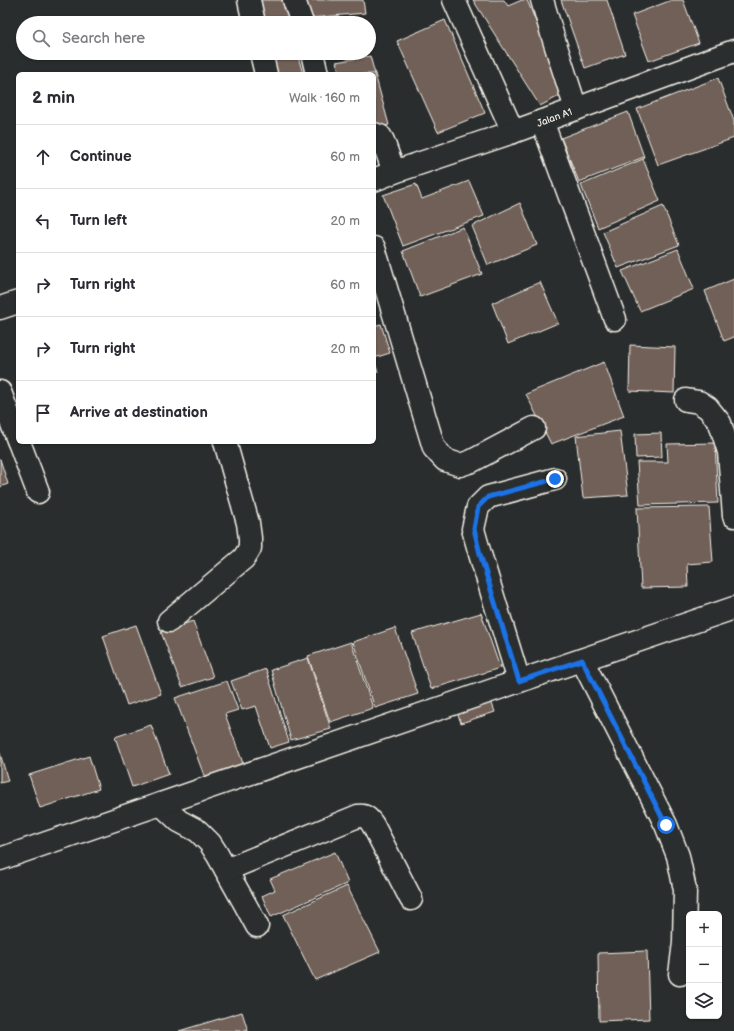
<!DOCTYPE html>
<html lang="en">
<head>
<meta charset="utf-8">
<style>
	:root { --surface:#fff; --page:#f2f2f3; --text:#2b2b33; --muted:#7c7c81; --line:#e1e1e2 }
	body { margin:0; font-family:"Balsamiq Sans",sans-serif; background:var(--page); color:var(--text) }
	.controls { position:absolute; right:12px; bottom:12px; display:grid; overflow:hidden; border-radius:6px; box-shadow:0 1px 3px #0004 }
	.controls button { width:36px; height:36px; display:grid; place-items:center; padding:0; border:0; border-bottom:1px solid var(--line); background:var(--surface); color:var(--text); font:20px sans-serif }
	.stop { position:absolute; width:12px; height:12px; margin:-9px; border:3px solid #1a73e8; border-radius:50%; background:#fff }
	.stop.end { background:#1a73e8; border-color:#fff; box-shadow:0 1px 4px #0008 }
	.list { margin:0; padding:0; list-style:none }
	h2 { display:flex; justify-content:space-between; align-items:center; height:52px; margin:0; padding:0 16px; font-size:17px }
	h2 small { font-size:13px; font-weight:400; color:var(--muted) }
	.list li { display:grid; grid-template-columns:26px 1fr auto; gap:12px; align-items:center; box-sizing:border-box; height:64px; padding:0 16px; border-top:1px solid var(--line) }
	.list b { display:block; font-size:15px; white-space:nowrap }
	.list em { font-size:13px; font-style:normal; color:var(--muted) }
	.icon { flex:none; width:22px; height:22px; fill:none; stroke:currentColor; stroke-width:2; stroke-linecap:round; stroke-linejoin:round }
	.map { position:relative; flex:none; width:734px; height:1031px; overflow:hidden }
	.search { position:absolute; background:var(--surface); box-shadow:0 1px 3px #0004; left:16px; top:16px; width:360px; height:44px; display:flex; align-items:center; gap:10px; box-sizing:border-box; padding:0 14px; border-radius:22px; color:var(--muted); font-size:15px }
	.panel { position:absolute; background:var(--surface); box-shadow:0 1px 3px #0004; left:16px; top:72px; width:360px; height:372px; border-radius:6px }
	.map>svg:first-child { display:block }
	.building { fill:#716059; stroke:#f4f1e8 }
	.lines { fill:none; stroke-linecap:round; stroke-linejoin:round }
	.minor-casing { stroke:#f4f1e8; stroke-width:25 }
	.minor { stroke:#2a2d2e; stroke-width:22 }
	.route { stroke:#1a73e8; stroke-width:5 }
	.labels { text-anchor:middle; stroke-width:3; stroke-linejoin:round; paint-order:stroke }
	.street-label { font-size:10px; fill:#f4f1e8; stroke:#2a2d2e }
</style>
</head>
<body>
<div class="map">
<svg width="734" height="1031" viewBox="0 0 734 1031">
	<rect width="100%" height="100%" fill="#2a2d2e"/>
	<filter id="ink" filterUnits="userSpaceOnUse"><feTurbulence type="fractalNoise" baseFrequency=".025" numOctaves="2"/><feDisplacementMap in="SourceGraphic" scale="8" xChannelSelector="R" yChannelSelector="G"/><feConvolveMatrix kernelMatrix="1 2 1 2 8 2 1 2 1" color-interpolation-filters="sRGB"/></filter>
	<g filter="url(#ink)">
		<g class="building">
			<polygon points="252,0 284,0 290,23 258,23"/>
			<polygon points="306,0 363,0 365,13 309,18"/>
			<polygon points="473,0 504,0 508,6 522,0 527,0 565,93 540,106"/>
			<polygon points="561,0 607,0 625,54 585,68"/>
			<polygon points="672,0 683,0 699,43 649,61 632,15"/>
			<polygon points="445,20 485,113 438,132 397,41"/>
			<polygon points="265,53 297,53 303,74 270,74"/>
			<polygon points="370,56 389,125 374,128 374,74 340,74 336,62"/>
			<polygon points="718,78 734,121 734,138 658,165 637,109"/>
			<polygon points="628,112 644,157 579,182 561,138"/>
			<polygon points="643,159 660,201 598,228 581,185"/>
			<polygon points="469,181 484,216 403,246 383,195 416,184 422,199"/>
			<polygon points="520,203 537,245 488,265 472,226"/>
			<polygon points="663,206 679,245 618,268 603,232"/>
			<polygon points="463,227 482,274 420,297 403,251"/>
			<polygon points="678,249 694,289 640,311 622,271"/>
			<polygon points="734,279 734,337 724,341 705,291"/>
			<polygon points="540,282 558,323 508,344 492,303"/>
			<polygon points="381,324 390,353 374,358 374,326"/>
			<polygon points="630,345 675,347 674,393 629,391"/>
			<polygon points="374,360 378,372 374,373"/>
			<polygon points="604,362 624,416 551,444 526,394"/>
			<polygon points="620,431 628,495 583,498 576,436"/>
			<polygon points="661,433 662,457 636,458 635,434"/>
			<polygon points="715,443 718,503 640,505 637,462 668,462 667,444"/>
			<polygon points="0,459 8,484 0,487"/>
			<polygon points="709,507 713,562 687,564 688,587 641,588 637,508"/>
			<polygon points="481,613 500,668 431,689 412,633"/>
			<polygon points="193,621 213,677 182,687 161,632"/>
			<polygon points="136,625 161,694 127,705 103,636"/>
			<polygon points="395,628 418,694 375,708 353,642"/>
			<polygon points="351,642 373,708 330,722 308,656"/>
			<polygon points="308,658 331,729 291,740 271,670"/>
			<polygon points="266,669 289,742 270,748 256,706 242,710 231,681"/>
			<polygon points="227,681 238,710 225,714 244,766 205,778 175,698"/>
			<polygon points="490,698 495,712 461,723 456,709"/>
			<polygon points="151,725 169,774 132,787 115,737"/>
			<polygon points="0,753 8,781 0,783"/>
			<polygon points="89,756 99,789 40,808 29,775"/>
			<polygon points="335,852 348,883 271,917 262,896 275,890 270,879"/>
			<polygon points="347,886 380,952 315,980 283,915"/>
			<polygon points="647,951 649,1019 599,1021 598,953"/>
			<polygon points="242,1012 248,1031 179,1031"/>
		</g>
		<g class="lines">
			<defs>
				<g id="minor">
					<polyline points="249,0 254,23"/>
					<polyline points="294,0 302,23"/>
					<polyline points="454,0 513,132"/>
					<polyline points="542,0 553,37 576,109"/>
					<polyline points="261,53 266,74"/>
					<polyline points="312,53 317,74"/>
					<polyline points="542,121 615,319"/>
					<polyline points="374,134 380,136 383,141 394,172"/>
					<path id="s1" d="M374,180L394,172L513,132L734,51"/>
					<polyline points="374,248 434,448 445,460 460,465 472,461 534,428"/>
					<polyline points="0,308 18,302"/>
					<polyline points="0,392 18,440"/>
					<polyline points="686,400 699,402 708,408 720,423 729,452 734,516"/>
					<polyline points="19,442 38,492"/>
					<polyline points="169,621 244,558 250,548 250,538 248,523 225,442"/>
					<polyline points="582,660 666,825 678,856 685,890 684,943 680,974"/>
					<polyline points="519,681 480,554 473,529 478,507 488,497 555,479"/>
					<polyline points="161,804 179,821 198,831 210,843 217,854 245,904 257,926"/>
					<polyline points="0,859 499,688 734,608"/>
					<path d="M226,870L358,816C366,815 369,819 373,825L411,899"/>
				</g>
			</defs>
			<use href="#minor" class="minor-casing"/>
			<use href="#minor" class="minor"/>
		</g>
	</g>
	<g class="lines" filter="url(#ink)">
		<polyline class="route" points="555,479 488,497 478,507 474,529 480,554 519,681 582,660 666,825"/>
	</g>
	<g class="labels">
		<g class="street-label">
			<text dy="4" stroke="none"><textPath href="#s1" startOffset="191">Jalan A1</textPath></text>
		</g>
	</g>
</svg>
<div class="controls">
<button>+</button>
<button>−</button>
<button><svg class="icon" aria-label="layers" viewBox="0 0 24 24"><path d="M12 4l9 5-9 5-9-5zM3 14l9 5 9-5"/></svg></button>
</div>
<div class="stop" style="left:666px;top:825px"></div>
<div class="stop end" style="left:555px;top:479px"></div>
<div class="search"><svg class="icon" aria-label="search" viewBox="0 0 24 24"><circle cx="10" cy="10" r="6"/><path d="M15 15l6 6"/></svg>Search here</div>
<section class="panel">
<h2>2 min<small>Walk · 160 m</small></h2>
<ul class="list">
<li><svg class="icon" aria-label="ahead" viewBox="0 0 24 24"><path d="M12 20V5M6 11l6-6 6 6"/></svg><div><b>Continue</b></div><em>60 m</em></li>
<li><svg class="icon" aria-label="left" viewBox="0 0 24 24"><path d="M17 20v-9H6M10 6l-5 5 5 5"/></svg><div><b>Turn left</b></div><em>20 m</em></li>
<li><svg class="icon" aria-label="right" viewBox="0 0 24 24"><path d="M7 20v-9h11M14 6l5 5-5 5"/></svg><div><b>Turn right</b></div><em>60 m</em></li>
<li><svg class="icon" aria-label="right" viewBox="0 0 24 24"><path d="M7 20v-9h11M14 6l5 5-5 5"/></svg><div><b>Turn right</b></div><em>20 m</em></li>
<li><svg class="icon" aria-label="arrive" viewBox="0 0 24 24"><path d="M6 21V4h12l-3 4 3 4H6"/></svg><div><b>Arrive at destination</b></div></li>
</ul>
</section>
</div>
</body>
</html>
